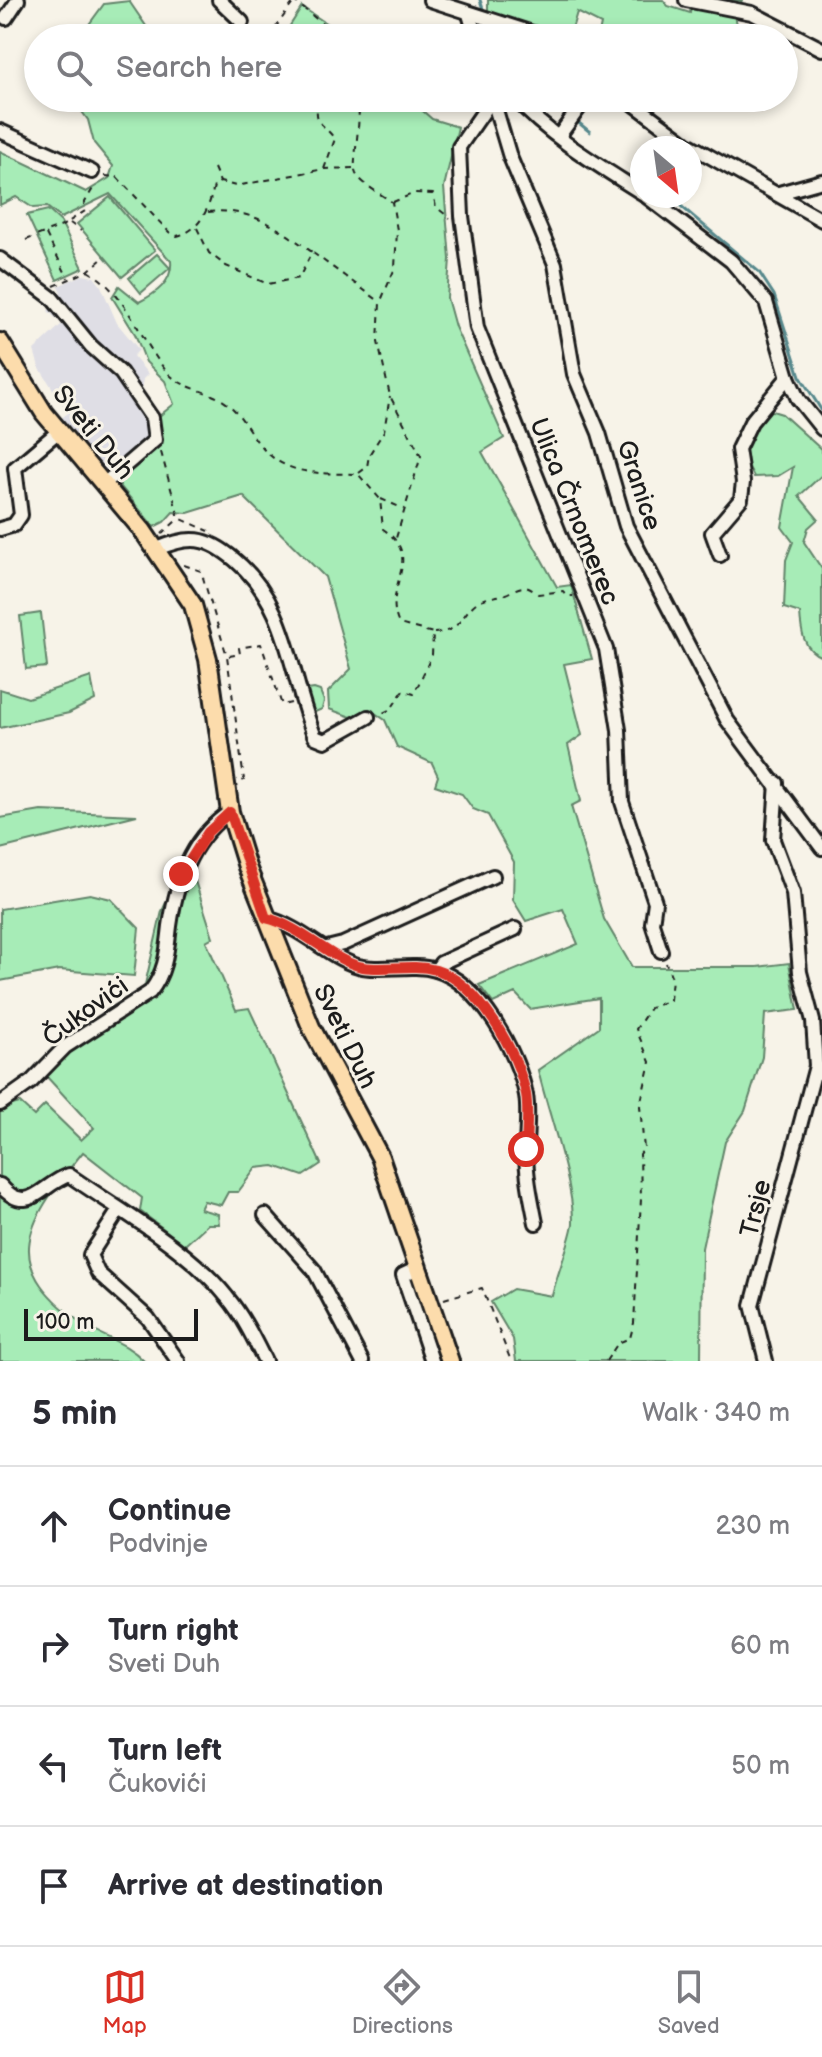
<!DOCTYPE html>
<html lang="en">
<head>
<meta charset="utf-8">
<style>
	:root { --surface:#fff; --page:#f2f2f3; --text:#2b2b33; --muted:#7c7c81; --line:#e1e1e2; --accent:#d93025 }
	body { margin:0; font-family:"Balsamiq Sans",sans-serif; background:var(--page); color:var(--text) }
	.compass { position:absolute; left:630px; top:136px; width:72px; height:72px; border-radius:50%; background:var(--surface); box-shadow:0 4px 12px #0003; rotate:151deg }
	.scale { position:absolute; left:24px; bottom:20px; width:174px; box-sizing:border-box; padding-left:8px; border:4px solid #1c1c1c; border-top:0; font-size:22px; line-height:28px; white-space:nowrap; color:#1c1c1c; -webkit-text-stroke:6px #f7f3e8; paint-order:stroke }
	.stop { position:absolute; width:24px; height:24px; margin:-18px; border:6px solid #d93025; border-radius:50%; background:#fff }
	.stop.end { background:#d93025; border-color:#fff; box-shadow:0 2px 8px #0008 }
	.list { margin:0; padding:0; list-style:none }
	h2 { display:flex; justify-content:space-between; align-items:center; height:104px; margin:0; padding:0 32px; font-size:34px }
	h2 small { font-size:26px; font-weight:400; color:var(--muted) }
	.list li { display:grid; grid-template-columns:52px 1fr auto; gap:24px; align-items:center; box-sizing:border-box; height:120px; padding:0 32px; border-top:2px solid var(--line) }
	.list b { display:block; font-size:30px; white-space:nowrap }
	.list p { margin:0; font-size:26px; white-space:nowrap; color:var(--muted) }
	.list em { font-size:26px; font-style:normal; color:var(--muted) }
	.icon { flex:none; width:44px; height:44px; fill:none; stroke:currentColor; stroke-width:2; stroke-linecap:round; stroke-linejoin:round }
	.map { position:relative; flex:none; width:822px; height:1361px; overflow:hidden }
	.search { position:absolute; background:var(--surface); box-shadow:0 4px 12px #0003; left:24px; right:24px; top:24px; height:88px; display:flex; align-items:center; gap:20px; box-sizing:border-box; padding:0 28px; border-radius:44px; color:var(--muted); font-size:30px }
	.sheet { height:584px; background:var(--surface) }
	nav { display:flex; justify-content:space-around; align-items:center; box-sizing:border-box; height:112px; border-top:2px solid var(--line); background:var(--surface); font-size:22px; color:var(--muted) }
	nav a { display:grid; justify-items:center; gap:4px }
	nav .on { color:var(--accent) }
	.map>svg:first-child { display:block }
	.built { fill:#dfdee5 }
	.green { fill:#a7ecb7; stroke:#62846a; stroke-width:2 }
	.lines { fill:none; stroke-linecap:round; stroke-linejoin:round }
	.stream { stroke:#57888c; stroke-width:3 }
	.minor-casing { stroke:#1c1c1c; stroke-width:18 }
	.major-casing { stroke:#1c1c1c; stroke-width:22 }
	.path { stroke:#1c1c1c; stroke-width:2; stroke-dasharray:6 6; stroke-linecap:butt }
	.minor { stroke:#f7f3e8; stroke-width:12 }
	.major { stroke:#fcdcac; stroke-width:16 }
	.route { stroke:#d93025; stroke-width:10 }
	.labels { text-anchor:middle; stroke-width:6; stroke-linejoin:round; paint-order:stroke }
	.street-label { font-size:26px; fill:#1c1c1c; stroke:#f7f3e8 }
</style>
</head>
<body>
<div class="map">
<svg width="822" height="1361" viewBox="0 0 822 1361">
	<rect width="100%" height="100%" fill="#f7f3e8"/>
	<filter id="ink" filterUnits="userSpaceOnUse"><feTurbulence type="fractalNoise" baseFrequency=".0125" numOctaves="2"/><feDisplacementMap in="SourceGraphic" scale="16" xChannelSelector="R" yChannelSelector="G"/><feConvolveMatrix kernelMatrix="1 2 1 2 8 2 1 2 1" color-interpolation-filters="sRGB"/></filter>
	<g filter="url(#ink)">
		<polygon class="built" points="83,275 94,277 101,286 117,323 139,350 133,356 148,374 143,379 141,392 158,417 160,441 113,481 59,420 68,413 39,367 34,350 62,324 48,311 61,292 58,286"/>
		<g class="green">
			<path d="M488,0H663L668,6L690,13L692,0H742C733,19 733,24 749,38H696L674,27L663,38H598L601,24L577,12L572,29L549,30L488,13Z"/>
			<polygon points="129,1 146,26 136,38 79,38 104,4"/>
			<polygon points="302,7 348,38 282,38"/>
			<path d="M72,98H317L340,102L343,98H408L432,119L458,127L444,187L450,259L447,298L455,327L504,438L482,452L557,587L571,585L592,659L564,664L582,735L568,745L581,801L571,806L604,919L632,967H757L789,963L798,1010L765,1014L762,1057L745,1111L725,1142L702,1248L701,1361H516L513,1339L491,1302L513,1289L552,1296C556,1277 572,1237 573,1223C574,1183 548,1113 538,1070L599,1027V998L530,1009L515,993L493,1003L479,985L578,944L563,909L526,921L513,900L514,862L488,815L473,809L462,794L435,785L438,776L432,763L397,747L385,720L369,709L351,717L329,709L328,692L351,669L325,577L243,496L188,513L173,512L164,522L154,527L115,480L159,441L158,417L174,404L165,381L146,362L135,334L112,297L119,286L139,302C155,294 173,282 171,261L110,194L61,218L47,207L33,208L16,197L0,205V151L86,192L109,178L113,166L94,143L88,120Z"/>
			<polygon points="110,197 155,250 122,277 77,224"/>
			<polygon points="48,210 61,222 83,268 57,280 27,215"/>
			<polygon points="157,254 170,268 141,293 129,278"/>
			<path d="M769,410L782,414L822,450V475L799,496L818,519L808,528L804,542L822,569V657C803,650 801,631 800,613L784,608L786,560L793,542L782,527L793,467L778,476L754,477L742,454L752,423Z"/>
			<polygon points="41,613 47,667 26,669 20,616"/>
			<polygon points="91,677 95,700 69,713 0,728 0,689 28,698"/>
			<polygon points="314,689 320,691 324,701 322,709 313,713 306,690"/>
			<polygon points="41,811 137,815 0,849 0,818"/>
			<path d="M178,877L195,881L213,937L206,941L236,1010L249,1008L321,1164L303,1176L274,1166L256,1168L238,1192H228L221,1205L204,1201L200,1209L218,1214L219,1224H208L185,1245L140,1211L142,1198L83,1152C21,1228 0,1267 87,1327C108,1339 127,1343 144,1361H0V1108L20,1103L34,1116L45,1105L81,1140L94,1128L46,1076L93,1030L141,1002L162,911Z"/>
			<polygon points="90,894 111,899 139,928 134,976 59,970 0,981 0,909"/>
		</g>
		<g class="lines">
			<g class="stream">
				<polyline points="480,0 484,12"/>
				<polyline points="486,23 492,38"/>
				<polyline points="546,98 568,115"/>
				<polyline points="574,119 590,132"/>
				<polyline points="669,196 759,272 774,295 800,376 822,411"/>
			</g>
			<defs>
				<g id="minor">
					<polyline points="219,0 242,22"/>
					<polyline points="430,0 548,38"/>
					<polyline points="686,0 752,13 822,49"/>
					<polyline points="469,14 476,38"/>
					<polyline points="6,18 18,0"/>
					<polyline points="493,98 459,147 462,216 477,328 606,649 619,730 622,802 655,902 652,923 661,951"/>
					<path d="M515,98C550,137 598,165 642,193"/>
					<polyline points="626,98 686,143 822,220"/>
					<polyline points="493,100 510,157 555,264 574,374 599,433 626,526 727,720 822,848"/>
					<polyline points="0,131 92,172"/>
					<polyline points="559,136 579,108"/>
					<polyline points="779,193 822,181"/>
					<polyline points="646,196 731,261 766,302 788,377 798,399 822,429"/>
					<polyline points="0,259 52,298 91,346 121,373 152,418 155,440 105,483"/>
					<polyline points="0,529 14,525 21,515 15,468 59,431"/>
					<path d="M157,549C189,535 207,536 235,560C290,606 289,675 315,737L325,741L368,717"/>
					<polyline points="720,555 712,533 741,499 743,482 738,449 751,422 788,377"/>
					<polyline points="777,783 773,840 793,893 800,972 813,1021 816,1066 820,1073"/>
					<path d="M266,918C302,926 333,962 363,967C387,971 412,963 436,970C480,983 518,1053 526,1095C529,1113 526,1132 526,1150C526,1175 531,1198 536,1223"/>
					<polyline points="327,948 343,944 493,876"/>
					<polyline points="436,970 441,963 515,929"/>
					<path d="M0,1104L31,1082L65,1047L150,992C166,972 167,951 170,926C176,883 191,838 230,812"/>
					<path d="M0,1185C28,1218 41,1184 69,1175C119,1210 189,1249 227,1297C243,1316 254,1339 265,1361"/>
					<polyline points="119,1210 90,1255 98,1273 148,1318 178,1361"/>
					<polyline points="265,1215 314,1270 362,1361"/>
					<polyline points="418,1268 403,1275 432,1361"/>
					<polyline points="766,1361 752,1305 816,1066"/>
				</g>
				<polyline id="major" points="0,342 44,413 143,531 193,605 208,659 230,812 247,867 311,1027 380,1157 450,1361"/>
			</defs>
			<use href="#minor" class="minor-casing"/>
			<use href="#major" class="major-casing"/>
			<g class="path">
				<polyline points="293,0 340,38"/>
				<polyline points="268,38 293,3"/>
				<path d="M357,98C363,117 351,165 356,174C363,185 381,194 392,202L397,230L395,268L380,303L378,342L390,396L421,456L396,538"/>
				<polyline points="214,168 220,182"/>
				<polyline points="324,169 353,168"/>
				<path d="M105,176L117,177L169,232L177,236C201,230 209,208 214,186L220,182L236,186L324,169L335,139C320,120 314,125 318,98"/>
				<polyline points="393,202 415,193 433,194 436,207 450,218"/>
				<polyline points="70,223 81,231"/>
				<path d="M197,228L209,253L226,266L268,284L299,278L312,252C279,228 250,207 207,212"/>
				<polyline points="46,234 68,278"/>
				<polyline points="26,240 62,226 85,211 84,204 95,185"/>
				<polyline points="313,253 379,301"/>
				<path d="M88,271C125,291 141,341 167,372C182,389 204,389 222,400C237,409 244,423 254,437C281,477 314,473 358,474L380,499L383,529C426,559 381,586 399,624L433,633L432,655L414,694L403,691L391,709L381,714"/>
				<polyline points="54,286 88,271 103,258"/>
				<polyline points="161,452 179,518 209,531"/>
				<polyline points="359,473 367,467 369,455 384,431 390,396"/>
				<polyline points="381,499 404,509"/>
				<polyline points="162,534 178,519"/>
				<polyline points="184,565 201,571 227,656 244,780 239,783"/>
				<path d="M434,633C463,632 460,613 479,601C489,596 501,597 510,592C523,585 526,585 538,594L563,591L567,596H573"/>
				<polyline points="229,656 240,654 239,648 261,644 282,705 291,703"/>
				<polyline points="444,1299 482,1288 511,1361"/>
				<polyline points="606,1361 618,1343 630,1338 634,1323 641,1199 640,1154 644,1149 640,1106 650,1062 636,1029 650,1008 670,1000 672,978 666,963"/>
			</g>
			<use href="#minor" class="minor"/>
			<use href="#major" class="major"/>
		</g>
	</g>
	<g class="lines" filter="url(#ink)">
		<path class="route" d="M181,874L208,832L230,812L266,918C302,926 333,962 363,967C387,971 411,963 436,970C479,983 518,1053 526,1094C529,1112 526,1132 526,1149"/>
	</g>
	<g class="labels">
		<g class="street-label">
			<text transform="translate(94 432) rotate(51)" y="9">Sveti Duh</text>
			<text transform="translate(640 485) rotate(72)" y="9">Granice</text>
			<text transform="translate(575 511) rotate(68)" y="9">Ulica Črnomerec</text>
			<text transform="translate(85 1011) rotate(-36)" y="9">Čukovići</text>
			<text transform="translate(346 1036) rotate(64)" y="9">Sveti Duh</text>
			<text transform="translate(755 1208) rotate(-76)" y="9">Trsje</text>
		</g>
	</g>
</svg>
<svg class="compass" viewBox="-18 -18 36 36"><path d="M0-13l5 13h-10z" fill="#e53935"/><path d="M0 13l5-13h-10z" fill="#7c7c81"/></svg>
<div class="scale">100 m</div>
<div class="stop" style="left:526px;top:1149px"></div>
<div class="stop end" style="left:181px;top:874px"></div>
<div class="search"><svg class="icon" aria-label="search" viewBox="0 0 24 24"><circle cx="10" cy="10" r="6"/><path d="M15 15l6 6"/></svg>Search here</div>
</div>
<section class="sheet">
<h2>5 min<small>Walk · 340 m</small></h2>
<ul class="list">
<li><svg class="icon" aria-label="ahead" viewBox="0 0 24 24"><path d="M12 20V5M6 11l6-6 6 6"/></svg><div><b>Continue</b><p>Podvinje</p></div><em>230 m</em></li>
<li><svg class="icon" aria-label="right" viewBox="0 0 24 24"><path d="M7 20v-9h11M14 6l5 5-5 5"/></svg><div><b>Turn right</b><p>Sveti Duh</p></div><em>60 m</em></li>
<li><svg class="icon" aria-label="left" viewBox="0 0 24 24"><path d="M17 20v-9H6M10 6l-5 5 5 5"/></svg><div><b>Turn left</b><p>Čukovići</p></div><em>50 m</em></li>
<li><svg class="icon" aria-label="arrive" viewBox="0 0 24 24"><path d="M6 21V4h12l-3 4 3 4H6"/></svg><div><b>Arrive at destination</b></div></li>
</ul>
</section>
<nav>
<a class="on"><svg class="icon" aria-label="map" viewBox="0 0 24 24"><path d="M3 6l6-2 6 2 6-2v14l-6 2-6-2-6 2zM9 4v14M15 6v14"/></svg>Map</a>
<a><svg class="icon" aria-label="directions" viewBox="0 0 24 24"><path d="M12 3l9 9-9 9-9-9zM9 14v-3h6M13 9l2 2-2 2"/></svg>Directions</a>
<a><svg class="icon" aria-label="saved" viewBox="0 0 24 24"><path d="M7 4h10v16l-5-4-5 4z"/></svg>Saved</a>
</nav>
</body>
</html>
